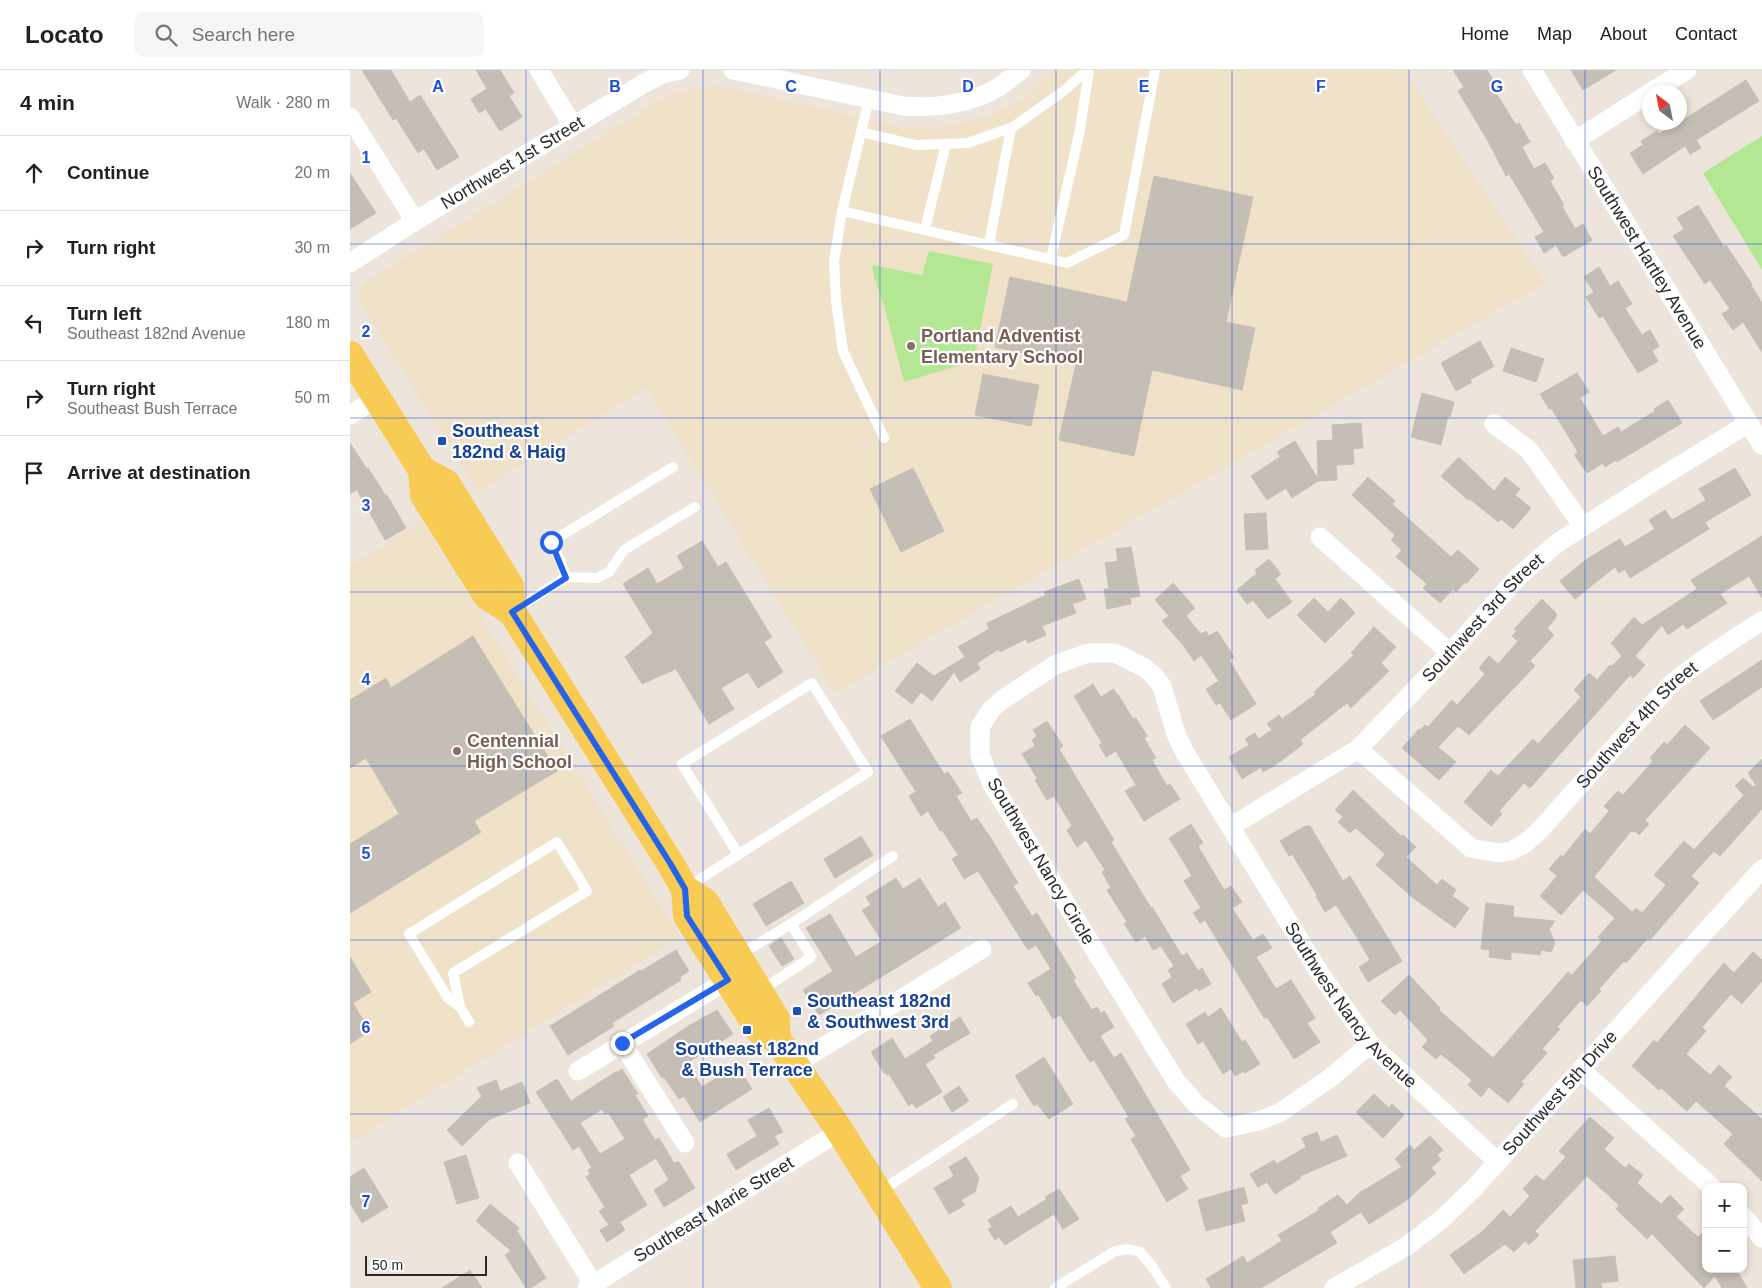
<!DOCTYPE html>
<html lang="en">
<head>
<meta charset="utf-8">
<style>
	:root { --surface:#fff; --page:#f6f6f6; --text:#202124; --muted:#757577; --line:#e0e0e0 }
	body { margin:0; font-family:Helvetica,sans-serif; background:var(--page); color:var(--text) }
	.controls { position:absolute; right:15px; bottom:15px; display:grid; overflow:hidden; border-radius:10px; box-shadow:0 2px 8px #0003 }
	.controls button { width:45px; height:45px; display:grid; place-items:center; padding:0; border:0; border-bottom:1px solid var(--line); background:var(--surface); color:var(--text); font:25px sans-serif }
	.compass { position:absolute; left:1292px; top:15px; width:45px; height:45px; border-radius:50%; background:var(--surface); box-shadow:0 2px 8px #0003; rotate:328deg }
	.scale { position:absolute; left:15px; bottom:12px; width:122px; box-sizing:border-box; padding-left:5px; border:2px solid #2a2a2a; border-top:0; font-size:14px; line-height:18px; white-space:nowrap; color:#2a2a2a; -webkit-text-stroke:4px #fff; paint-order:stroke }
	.stop { position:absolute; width:15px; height:15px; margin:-11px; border:4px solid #2563eb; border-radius:50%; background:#fff }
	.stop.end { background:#2563eb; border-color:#fff; box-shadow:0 1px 5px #0008 }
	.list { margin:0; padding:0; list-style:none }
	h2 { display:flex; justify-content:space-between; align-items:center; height:65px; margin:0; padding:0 20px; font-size:21px }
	h2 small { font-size:16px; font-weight:400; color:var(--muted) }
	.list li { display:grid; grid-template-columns:32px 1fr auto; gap:15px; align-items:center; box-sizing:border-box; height:75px; padding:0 20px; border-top:1px solid var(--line) }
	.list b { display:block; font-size:19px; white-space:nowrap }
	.list p { margin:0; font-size:16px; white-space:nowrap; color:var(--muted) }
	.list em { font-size:16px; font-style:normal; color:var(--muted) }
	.icon { flex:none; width:28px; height:28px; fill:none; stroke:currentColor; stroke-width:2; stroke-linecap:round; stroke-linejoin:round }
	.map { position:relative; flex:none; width:1412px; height:1218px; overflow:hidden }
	header { display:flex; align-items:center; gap:30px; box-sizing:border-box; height:70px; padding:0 25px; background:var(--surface); border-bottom:1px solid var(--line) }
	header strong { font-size:24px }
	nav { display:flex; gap:28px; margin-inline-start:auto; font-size:18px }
	.search { width:350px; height:45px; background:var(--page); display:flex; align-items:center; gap:12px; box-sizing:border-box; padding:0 18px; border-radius:10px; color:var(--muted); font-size:19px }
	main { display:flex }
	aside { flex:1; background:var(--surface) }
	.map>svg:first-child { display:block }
	.education { fill:#f0e2c9 }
	.green { fill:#b3e794 }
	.building { fill:#c5beb7; stroke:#c8c0b4; fill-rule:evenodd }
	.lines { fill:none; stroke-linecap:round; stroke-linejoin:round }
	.service { stroke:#fff; stroke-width:10 }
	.minor { stroke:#fff; stroke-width:19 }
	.primary { stroke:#f8cc54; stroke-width:28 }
	.route { stroke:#2563eb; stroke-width:6 }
	.grid { fill:none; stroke:#1d4ed8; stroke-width:1; stroke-opacity:0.55 }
	.education-dot { fill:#8d6e63; stroke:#fff; stroke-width:2 }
	.transit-dot { fill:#1a4fb4; stroke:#fff; stroke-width:2 }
	.labels { text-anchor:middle; stroke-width:4.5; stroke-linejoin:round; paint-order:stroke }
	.street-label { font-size:18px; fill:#2a2a2a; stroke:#fff }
	.education-label { font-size:18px; font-weight:bold; fill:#785e54; stroke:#fff; text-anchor:start }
	.transit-label { font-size:18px; font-weight:bold; fill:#164399; stroke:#fff; text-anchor:start }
	.grid-label { font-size:16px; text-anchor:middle; font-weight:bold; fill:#1d4ed8; stroke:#fff; stroke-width:4.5; stroke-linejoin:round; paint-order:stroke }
</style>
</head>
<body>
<header>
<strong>Locato</strong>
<div class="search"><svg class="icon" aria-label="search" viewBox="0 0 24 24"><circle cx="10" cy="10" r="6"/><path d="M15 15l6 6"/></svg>Search here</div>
<nav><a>Home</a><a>Map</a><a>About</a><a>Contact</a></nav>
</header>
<main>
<aside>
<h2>4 min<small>Walk · 280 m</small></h2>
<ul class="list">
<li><svg class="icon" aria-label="ahead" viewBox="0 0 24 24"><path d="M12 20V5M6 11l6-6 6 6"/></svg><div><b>Continue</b></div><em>20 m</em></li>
<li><svg class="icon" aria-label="right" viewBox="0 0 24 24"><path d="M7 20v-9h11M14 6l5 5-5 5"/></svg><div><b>Turn right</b></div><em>30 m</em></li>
<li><svg class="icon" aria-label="left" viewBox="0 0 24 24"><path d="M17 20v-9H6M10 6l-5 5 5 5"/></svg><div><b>Turn left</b><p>Southeast 182nd Avenue</p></div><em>180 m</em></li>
<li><svg class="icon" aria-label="right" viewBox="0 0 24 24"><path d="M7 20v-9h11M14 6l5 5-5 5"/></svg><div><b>Turn right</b><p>Southeast Bush Terrace</p></div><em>50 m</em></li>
<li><svg class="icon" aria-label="arrive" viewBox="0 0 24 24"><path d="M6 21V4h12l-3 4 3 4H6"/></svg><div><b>Arrive at destination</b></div></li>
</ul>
</aside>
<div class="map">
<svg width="1412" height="1218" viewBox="0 0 1412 1218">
	<rect width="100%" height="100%" fill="#ede4db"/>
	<g class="education">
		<polygon points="703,0 1053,0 1195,213 485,623 296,318 128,422 8,229 9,219 14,213 307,32 328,22 351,17 366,16 386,19 556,58 594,57 635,47 675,27"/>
		<polygon points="72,451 330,867 0,1073 0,496"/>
	</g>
	<g class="green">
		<polygon points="1412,66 1412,200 1353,103"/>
		<polygon points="579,181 643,194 624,291 554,312 534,236 525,210 522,195 572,205"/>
	</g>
	<g class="building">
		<polygon points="12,0 41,0 60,32 70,25 109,87 87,100 74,79 68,83 46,48 43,50"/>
		<polygon points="126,0 150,0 164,23 159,26 172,47 150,61 136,39 129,43 121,29 137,19"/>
		<polygon points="1103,0 1137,0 1148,17 1144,20 1166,55 1169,53 1180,72 1172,77 1184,99 1195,93 1204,108 1200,111 1214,135 1212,136 1225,159 1233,154 1242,170 1213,187 1206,175 1194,183 1185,167 1194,162 1159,104 1156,106 1138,71 1108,21 1114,17"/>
		<polygon points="1221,0 1266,0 1233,20"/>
		<polygon points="1396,10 1409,31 1346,70 1351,78 1340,84 1335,76 1293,104 1280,83 1293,75 1291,71 1307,61 1309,64 1330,52"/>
		<polygon points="0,103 26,143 0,159"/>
		<polygon points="804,106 903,127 876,252 905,258 892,320 802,300 784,386 709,370 726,294 645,277 660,207 777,232"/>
		<polygon points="1348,135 1374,177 1376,175 1402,214 1401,215 1412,233 1412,282 1393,252 1383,260 1372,244 1380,239 1360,210 1355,214 1323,166 1334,159 1327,148"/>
		<polygon points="1249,197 1260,216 1268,211 1282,234 1275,238 1292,265 1300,260 1309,276 1302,281 1308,291 1288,303 1253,246 1249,248 1236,227 1244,222 1234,207"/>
		<polygon points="1130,271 1144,296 1120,310 1122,312 1106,321 1091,293"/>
		<polygon points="1161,278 1194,289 1186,312 1153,301"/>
		<polygon points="1227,303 1239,322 1230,328 1253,366 1268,357 1271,362 1305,341 1304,339 1318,330 1332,353 1267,392 1266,390 1255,397 1253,393 1237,403 1225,386 1225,384 1228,382 1201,338 1199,339 1190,324"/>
		<polygon points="633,304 689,315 681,356 625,345"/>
		<polygon points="1072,323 1104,332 1100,347 1098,346 1091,375 1061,367"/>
		<polygon points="1011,353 1013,378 1003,379 1004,394 986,395 987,410 968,411 942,428 936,418 917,430 901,406 930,387 927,382 945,371 968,409 967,371 983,370 982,355"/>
		<polygon points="0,373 17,399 18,398 36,426 37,425 56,458 35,470 7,420 0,424"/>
		<polygon points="1109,387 1144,421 1155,407 1170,419 1165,425 1181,438 1163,459 1151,449 1148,452 1120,429 1118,430 1091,406"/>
		<polygon points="563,398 594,461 551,482 520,419"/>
		<polygon points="1385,398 1401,425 1355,452 1359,459 1280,508 1275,499 1269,503 1265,497 1225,529 1210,511 1237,489 1270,469 1275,477 1305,459 1299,450 1315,440 1322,450 1356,430 1349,419"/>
		<polygon points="1018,407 1045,431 1042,434 1101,487 1108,480 1129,499 1117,513 1114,513 1106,522 1103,519 1090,533 1073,518 1077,514 1046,487 1052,480 1041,470 1045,465 1002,425"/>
		<polygon points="916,443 918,479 896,480 894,444"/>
		<polygon points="1412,466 1412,528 1399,506 1370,524 1377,533 1337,559 1333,554 1318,565 1312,555 1285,586 1295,595 1283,608 1280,605 1180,718 1174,713 1149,741 1152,744 1141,756 1114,732 1141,700 1148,706 1183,669 1188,674 1231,627 1224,620 1239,603 1247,610 1260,595 1262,596 1272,586 1261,573 1284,547 1292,555 1347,519 1341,510"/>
		<polygon points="352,471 368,497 376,492 422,567 414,572 433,602 408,618 398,602 371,618 384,639 359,654 326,599 292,614 275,587 303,563 273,514 298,498 307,514 334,498 327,486"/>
		<polygon points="781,477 790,526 780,528 781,534 757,539 754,519 759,519 755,493 768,491 766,479"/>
		<polygon points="919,489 931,504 925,509 942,532 918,549 903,530 897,534 887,520 907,503 905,500"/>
		<polygon points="729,509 736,529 722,534 726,543 692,556 696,565 678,573 676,569 650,582 649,579 627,593 630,599 610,612 604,602 582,631 571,622 562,634 545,621 567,593 584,606 615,587 608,577 639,559 637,553 696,525 694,522"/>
		<polygon points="823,513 845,538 836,546 851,564 856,561 859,566 867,561 884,587 879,590 906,634 881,650 870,633 866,635 856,619 869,611 851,585 844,591 833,575 812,551 819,546 805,530"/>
		<polygon points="964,528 978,542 991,528 1005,543 975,573 947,545"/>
		<polygon points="1192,529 1206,543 1206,548 1197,558 1204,565 1180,591 1185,596 1119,665 1108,656 1088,677 1106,692 1089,710 1052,678 1069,659 1070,660 1075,655 1078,657 1102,630 1107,635 1135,604 1129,598 1139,586 1148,594 1168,571 1162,566 1167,561 1164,559"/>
		<polygon points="1024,557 1046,577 1031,593 1039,601 1001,638 997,633 950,670 953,674 931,691 924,695 923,694 924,696 913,702 911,697 892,709 879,687 899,675 895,669 905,663 908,669 922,660 917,654 929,645 932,649 966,624 964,622 1004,585 1001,583"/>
		<polygon points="123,566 207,701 124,751 131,762 0,843 0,774 49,744 16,688 0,698 0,630 36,608 41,618"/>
		<polygon points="1412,590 1412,617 1363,650 1350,631"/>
		<polygon points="743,614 751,627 764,619 767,625 768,624 783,649 786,648 797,666 794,668 806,688 802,690 817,716 820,714 830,729 794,751 775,721 786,715 766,681 756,687 749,675 752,673 724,626"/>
		<polygon points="560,649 594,704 598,702 612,723 606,726 621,751 627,748 640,767 668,813 663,816 682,846 687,843 726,908 723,910 742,940 747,937 751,943 754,941 764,957 750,966 764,988 771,983 840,1100 830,1106 838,1119 817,1132 781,1069 786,1066 775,1049 779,1047 744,990 740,992 710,945 703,949 688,924 686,926 678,913 701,899 686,875 678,880 628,801 614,809 602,789 608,785 592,760 590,761 578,741 571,746 559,726 566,722 531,666"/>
		<polygon points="697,651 713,676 709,679 764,770 761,772 801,838 802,837 832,886 837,883 848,901 852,898 861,914 849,921 847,918 823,933 812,914 822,907 818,900 824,896 811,876 803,880 795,866 786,872 774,854 777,852 757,820 761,818 752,802 755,800 736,770 727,777 717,760 722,756 704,726 697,730 685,710 687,708 672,684 685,676 682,670 687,666 683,660"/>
		<polygon points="1335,655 1360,678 1295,750 1299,754 1289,765 1285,761 1283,762 1281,761 1244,807 1282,842 1286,838 1292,843 1316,815 1304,805 1334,771 1344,780 1394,725 1385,716 1393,708 1403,717 1406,715 1398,703 1412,689 1412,739 1370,786 1364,781 1341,806 1349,813 1300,870 1298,868 1276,893 1274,891 1249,919 1251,921 1237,936 1231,930 1207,957 1210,959 1192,979 1197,983 1171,1012 1174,1014 1158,1033 1139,1017 1131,1027 1118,1015 1122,1010 1091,984 1086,989 1072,977 1078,970 1050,940 1045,945 1031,931 1059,905 1090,938 1089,940 1143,988 1218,902 1222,905 1252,871 1248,867 1265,848 1233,820 1211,845 1190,826 1207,806 1199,799 1211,785 1213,787 1235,759 1240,764 1259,741 1254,736 1268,721 1273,725 1303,691 1300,688 1314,672 1317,675"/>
		<polygon points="1003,720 1051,766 1053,765 1066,777 1056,787 1087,815 1092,809 1106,820 1102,826 1119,838 1105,858 1062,827 1026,795 1035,784 1007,759 1005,758 1000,763 988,752 993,747 985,740"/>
		<polygon points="841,754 853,773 848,776 874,820 881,816 892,832 882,838 903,870 913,864 922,878 906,887 926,919 941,910 965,948 957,953 970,972 944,989 917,947 914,948 855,850 850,853 843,843 851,838 834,811 842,806 819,768"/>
		<polygon points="955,756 960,756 993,811 1000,806 1052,891 1018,912 1009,897 1020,890 1006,866 986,835 975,842 966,826 967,825 942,784 939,786 930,771"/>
		<polygon points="511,766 523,785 485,808 474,789"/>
		<polygon points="546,808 553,819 570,808 588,837 595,832 611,858 469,945 453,920 483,901 456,858 480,844 506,887 532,871 512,840 521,835 516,827"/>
		<polygon points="441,811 454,833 416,856 403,834"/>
		<polygon points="1136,833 1164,836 1163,847 1205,851 1199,859 1205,873 1201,882 1191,880 1190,885 1161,882 1161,890 1139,887 1140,880 1131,879"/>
		<polygon points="431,868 444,889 432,896 419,876"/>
		<polygon points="326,880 339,901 330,907 331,910 262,953 264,956 218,985 200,956 290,900 291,901"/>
		<polygon points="1403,882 1412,890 1412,911 1392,934 1381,924 1352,957 1356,961 1336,984 1360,1005 1369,995 1382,1007 1374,1016 1412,1049 1412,1111 1374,1074 1383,1064 1346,1031 1337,1041 1311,1018 1309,1020 1282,996 1304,970 1307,973 1374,893 1384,903"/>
		<polygon points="0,887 21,922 3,933 20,961 0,974"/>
		<polygon points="871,938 892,972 895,970 910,994 895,1003 894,1001 885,1006 881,999 873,1004 853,971 848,974 836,954 855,942 858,947"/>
		<polygon points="367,940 383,964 337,993 352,1017 387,995 402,1019 350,1052 334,1026 329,1029 314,1007 312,1008 297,984 340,955"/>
		<polygon points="610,947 620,963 583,985 585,988 575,994 592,1022 566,1038 562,1033 559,1036 539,1004 537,1005 535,1002 534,1003 521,982 542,968 555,989 583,971 580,966"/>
		<polygon points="694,987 723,1034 699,1049 687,1034 684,1036 665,1006"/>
		<path d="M272,999L288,1024L285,1025L298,1046L292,1049L305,1070L309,1068L324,1093L329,1092L345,1118L314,1137L304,1120L319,1110L306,1088L279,1105L297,1135L270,1152L275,1160L257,1172L250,1160L259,1155L249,1141L255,1137L236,1107L240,1104L238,1100L242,1098L229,1076L223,1080L186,1022L207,1009L221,1031L267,1001L268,1002ZM252,1039L255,1044L258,1042L275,1069L250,1084L230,1053Z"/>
		<polygon points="146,1010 150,1021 172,1012 180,1033 140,1049 112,1076 97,1060 132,1026 127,1018"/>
		<polygon points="609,1016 619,1031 602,1042 593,1027"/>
		<polygon points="1024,1024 1039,1038 1042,1034 1054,1045 1033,1068 1006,1042"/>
		<polygon points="419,1038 433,1062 424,1066 429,1074 386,1100 377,1084 407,1066 398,1050"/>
		<polygon points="1240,1047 1264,1068 1254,1079 1275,1098 1279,1094 1293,1105 1287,1113 1311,1134 1320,1125 1334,1139 1326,1147 1348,1167 1356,1160 1356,1199 1386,1199 1397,1218 1372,1218 1365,1206 1354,1218 1302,1164 1297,1169 1266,1139 1269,1135 1237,1106 1185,1161 1189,1165 1179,1175 1175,1171 1164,1182 1155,1174 1114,1204 1100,1185 1133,1161 1153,1140 1160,1147 1180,1126 1173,1119 1186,1105 1194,1111 1216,1087 1209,1081"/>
		<polygon points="967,1062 971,1072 987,1065 997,1086 950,1106 951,1108 925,1124 917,1112 908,1117 900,1104 924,1090 927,1094 956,1077 952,1068"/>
		<polygon points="1080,1066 1093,1080 1087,1085 1091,1089 1081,1098 1086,1103 1057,1130 1019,1154 1011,1142 980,1162 987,1173 911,1218 861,1218 856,1209 893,1186 897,1193 932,1171 928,1165 969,1140 968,1138 988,1125 997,1135 1009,1123 1052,1097 1045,1089 1060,1075 1064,1080"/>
		<polygon points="116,1085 129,1128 107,1134 94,1092"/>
		<polygon points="616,1087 629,1108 625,1122 611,1130 615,1135 599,1144 584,1118 604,1106 599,1097"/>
		<polygon points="14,1098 38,1137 12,1153 0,1133 0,1107"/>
		<polygon points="894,1117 898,1133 891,1135 895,1151 856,1161 848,1130"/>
		<polygon points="709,1119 729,1149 713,1159 704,1144 655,1175 649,1167 645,1170 638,1159 642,1157 638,1150 661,1136 668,1147 697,1129 695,1127"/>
		<polygon points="140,1134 169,1158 167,1161 196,1208 181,1218 176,1218 155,1185 161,1181 126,1151"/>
		<polygon points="1265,1186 1268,1211 1251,1213 1252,1218 1226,1218 1223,1190"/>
		<polygon points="120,1200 132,1218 92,1218"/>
	</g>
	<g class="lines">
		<g class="service">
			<polyline points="519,29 492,141 717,193 774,165 805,0"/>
			<polyline points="511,62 566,75 618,73 663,57 715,20 737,0"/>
			<polyline points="492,141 484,191 486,231 493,281 534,368"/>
			<polyline points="575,159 596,74"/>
			<polyline points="639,174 661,58"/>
			<polyline points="701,188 730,60 739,0"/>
			<polyline points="216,507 210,490 201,472 323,397"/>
			<polyline points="165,540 216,507 247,508 259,502 274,480 345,437"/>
			<polyline points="336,818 518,702 462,613 332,694 388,784"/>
			<polyline points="389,885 441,854 543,786"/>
			<polyline points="410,921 460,888 461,886 441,854"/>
			<polyline points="110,937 98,928 59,864 207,772 237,821 103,903 110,937 119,952"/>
			<polyline points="529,1122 663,1034"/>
			<polyline points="705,1218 765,1181 778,1179 790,1182 802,1196 816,1218"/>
		</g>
		<g class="minor">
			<polyline points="189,0 223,56"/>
			<path d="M383,0L553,36C584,39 621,34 649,17C656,12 663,6 671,0"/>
			<path id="s1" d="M1182,0L1412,375"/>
			<polyline points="1301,22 1337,0"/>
			<polyline points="0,47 65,151"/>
			<polyline points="1224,71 1300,23"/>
			<path id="s2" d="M0,193L65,151L293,14L312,4L330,0"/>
			<polyline points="0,345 27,328"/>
			<polyline points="1144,354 1179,380 1233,456"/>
			<polyline points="970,467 1100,583"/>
			<path id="s3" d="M1008,679L1121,778L1149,783L1161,781L1174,774L1188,762L1320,615C1349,591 1380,571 1412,551"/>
			<path id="s4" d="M880,757L1008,679L1100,583L1169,506L1206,474L1306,410L1399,353"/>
			<polyline points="272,973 335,1073"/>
			<path id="s5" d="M1020,974L979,1009L929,1043L909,1051L876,1058L846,1034L826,1011L642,714L630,685V657L641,640L652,630L705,595L738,583H765L795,598L803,605L812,616L826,664L834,681L969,902L1020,974L1148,1092"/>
			<polyline points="444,995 632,879"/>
			<polyline points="1231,1000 1362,1117"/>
			<polyline points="228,1001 378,910"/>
			<polyline points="168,1093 243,1214"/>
			<polyline points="1393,1146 1412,1168"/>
			<path id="s6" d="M237,1218L490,1061"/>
			<path id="s7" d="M984,1218L1057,1176L1092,1149L1124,1118L1412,799"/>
		</g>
		<g class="primary">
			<polyline points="0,285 72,400 74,425 137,526 162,542 320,793 335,819 337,846 410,961 427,969"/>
			<polyline points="72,400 96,413 160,516 162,542"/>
			<polyline points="335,819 355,832 426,949 427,969 490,1061 588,1218"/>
		</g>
	</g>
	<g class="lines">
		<polyline class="route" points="201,472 216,508 162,542 320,793 335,819 337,846 378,910 272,973"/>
	</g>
	<path class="grid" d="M176,0V1218M353,0V1218M530,0V1218M706,0V1218M882,0V1218M1059,0V1218M1235,0V1218M0,174H1412M0,348H1412M0,522H1412M0,696H1412M0,870H1412M0,1044H1412"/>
	<g class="education-dot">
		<circle cx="561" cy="276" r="5"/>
		<circle cx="107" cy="681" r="5"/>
	</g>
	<g class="transit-dot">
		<rect x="87" y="366" width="10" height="10" rx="2.5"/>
		<rect x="442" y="936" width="10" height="10" rx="2.5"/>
		<rect x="392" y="955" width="10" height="10" rx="2.5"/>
	</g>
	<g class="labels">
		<g class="street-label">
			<text dy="6" stroke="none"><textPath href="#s2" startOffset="191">Northwest 1st Street</textPath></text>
			<text dy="6" stroke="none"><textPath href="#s1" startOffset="220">Southwest Hartley Avenue</textPath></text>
			<text dy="6" stroke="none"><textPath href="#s4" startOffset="331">Southwest 3rd Street</textPath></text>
			<text dy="6" stroke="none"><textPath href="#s3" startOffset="370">Southwest 4th Street</textPath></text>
			<text transform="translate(691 791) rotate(59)" y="6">Southwest Nancy Circle</text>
			<text dy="6" stroke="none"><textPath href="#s5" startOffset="1240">Southwest Nancy Avenue</textPath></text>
			<text dy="6" stroke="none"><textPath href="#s7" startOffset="301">Southwest 5th Drive</textPath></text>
			<text dy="6" stroke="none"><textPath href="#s6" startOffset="149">Southeast Marie Street</textPath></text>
		</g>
		<g class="education-label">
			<text x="571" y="272">Portland Adventist<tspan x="571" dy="21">Elementary School</tspan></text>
			<text x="117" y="677">Centennial<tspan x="117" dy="21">High School</tspan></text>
		</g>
		<g class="transit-label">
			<text x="102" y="367">Southeast<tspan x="102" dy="21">182nd &amp; Haig</tspan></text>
			<text x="457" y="937">Southeast 182nd<tspan x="457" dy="21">&amp; Southwest 3rd</tspan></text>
			<text x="397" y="985" text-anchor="middle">Southeast 182nd<tspan x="397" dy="21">&amp; Bush Terrace</tspan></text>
		</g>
	</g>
	<g class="grid-label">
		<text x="88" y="22">A</text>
		<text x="265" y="22">B</text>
		<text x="441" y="22">C</text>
		<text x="618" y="22">D</text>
		<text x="794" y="22">E</text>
		<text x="971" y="22">F</text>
		<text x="1147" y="22">G</text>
		<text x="16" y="93">1</text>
		<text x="16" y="267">2</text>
		<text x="16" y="441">3</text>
		<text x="16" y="615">4</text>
		<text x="16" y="789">5</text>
		<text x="16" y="963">6</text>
		<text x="16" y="1137">7</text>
	</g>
</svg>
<div class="controls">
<button>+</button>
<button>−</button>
</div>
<svg class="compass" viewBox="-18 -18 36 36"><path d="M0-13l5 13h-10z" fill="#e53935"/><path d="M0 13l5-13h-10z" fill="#757577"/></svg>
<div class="scale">50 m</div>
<div class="stop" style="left:201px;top:472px"></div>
<div class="stop end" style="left:272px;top:973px"></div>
</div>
</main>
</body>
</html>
